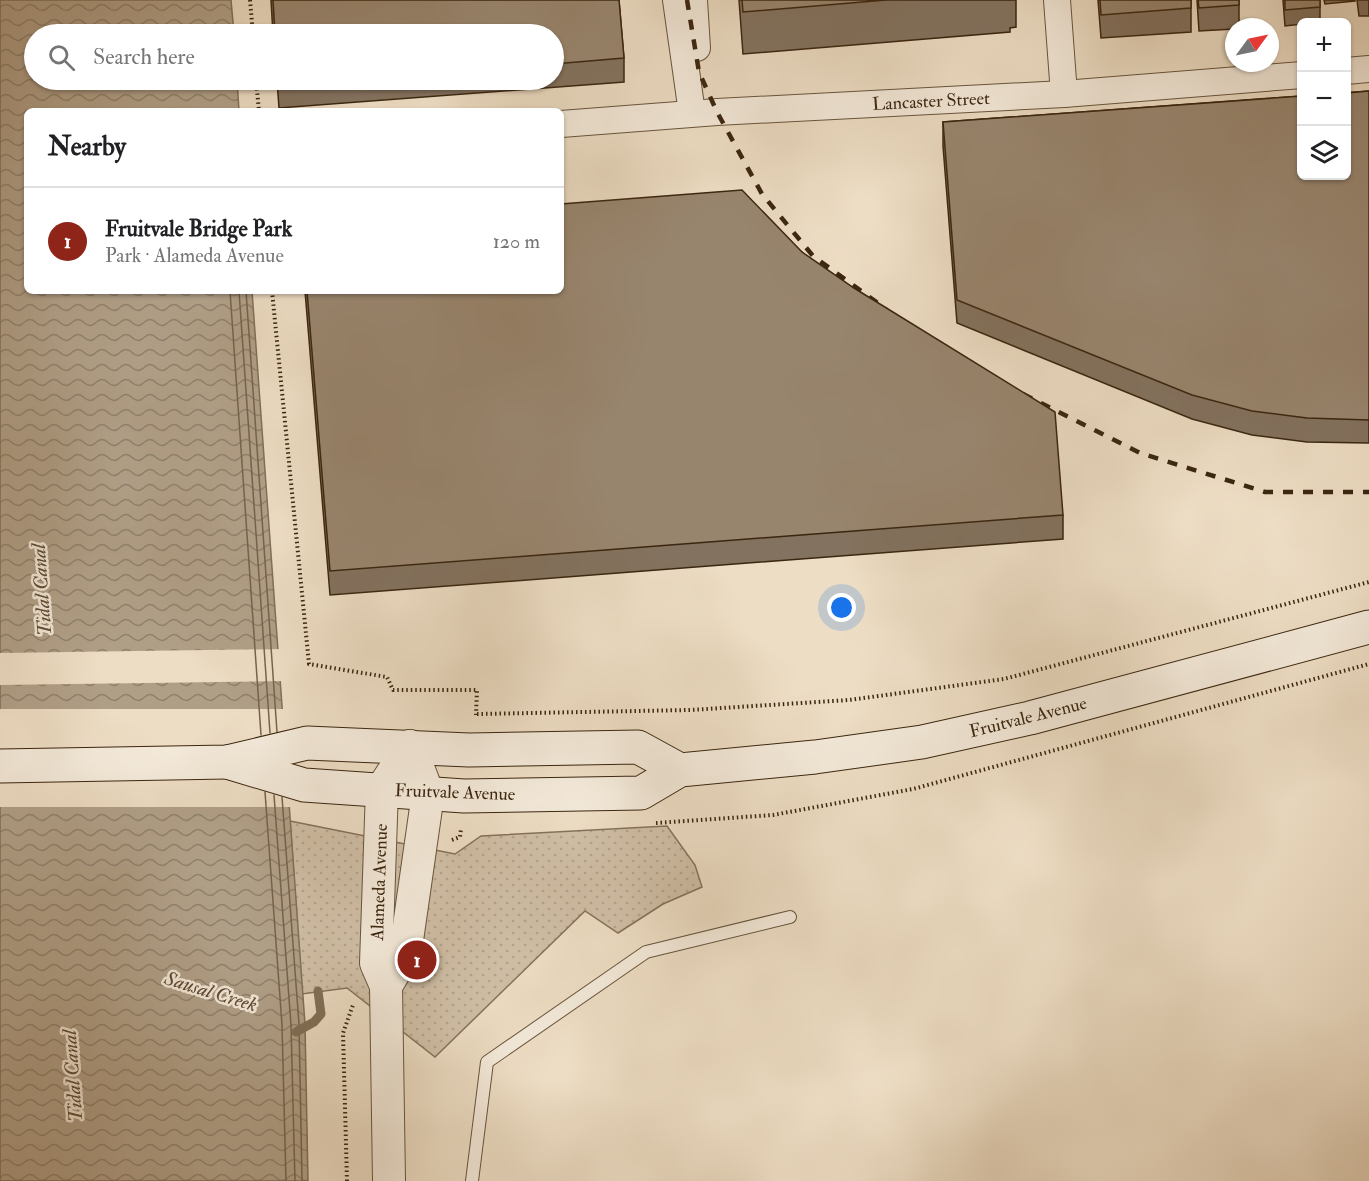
<!DOCTYPE html>
<html lang="en">
<head>
<meta charset="utf-8">
<style>
	:root { --surface:#fff; --page:#f6f6f6; --text:#202124; --muted:#757577; --line:#e0e0e0; --accent:#8f2418 }
	body { margin:0; font-family:"IM FELL Double Pica",serif; background:var(--page); color:var(--text) }
	.controls { position:absolute; right:18px; top:18px; display:grid; overflow:hidden; border-radius:9px; box-shadow:0 2px 4px #0004 }
	.controls button { width:54px; height:54px; display:grid; place-items:center; padding:0; border:0; border-bottom:2px solid var(--line); background:var(--surface); color:var(--text); font:30px sans-serif }
	.compass { position:absolute; left:1225px; top:18px; width:54px; height:54px; border-radius:50%; background:var(--surface); box-shadow:0 2px 4px #0004; rotate:57deg }
	.you { position:absolute; left:842px; top:608px; width:21px; height:21px; margin:-15px; border:4px solid #fff; border-radius:50%; background:#1a73e8; box-shadow:0 0 0 9px #1a73e833 }
	.badge { display:grid; place-items:center; width:39px; height:39px; border-radius:50%; background:var(--accent); color:#fff; font-size:20px; font-weight:700 }
	.pin { position:absolute; translate:-50% -50%; border:3px solid #fff; box-shadow:0 2px 6px #0006 }
	.list { margin:0; padding:0; list-style:none }
	h2 { display:flex; justify-content:space-between; align-items:center; height:78px; margin:0; padding:0 24px; font-size:26px }
	h2 small { font-size:20px; font-weight:400; color:var(--muted) }
	.list li { display:grid; grid-template-columns:39px 1fr auto; gap:18px; align-items:center; box-sizing:border-box; height:108px; padding:0 24px; border-top:2px solid var(--line) }
	.list b { display:block; font-size:22px; white-space:nowrap }
	.list p { margin:0; font-size:20px; white-space:nowrap; color:var(--muted) }
	.list em { font-size:20px; font-style:normal; color:var(--muted) }
	.icon { flex:none; width:33px; height:33px; fill:none; stroke:currentColor; stroke-width:2; stroke-linecap:round; stroke-linejoin:round }
	.map { position:relative; flex:none; width:1369px; height:1181px; overflow:hidden }
	.search { position:absolute; background:var(--surface); box-shadow:0 2px 4px #0004; left:24px; top:24px; width:540px; height:66px; display:flex; align-items:center; gap:15px; box-sizing:border-box; padding:0 21px; border-radius:33px; color:var(--muted); font-size:22px }
	.panel { position:absolute; background:var(--surface); box-shadow:0 2px 4px #0004; left:24px; top:108px; width:540px; height:186px; border-radius:9px }
	.map>svg:first-child { display:block }
	.park { fill:url(#park-dots); stroke:#85725a; stroke-width:1.5 }
	.water { fill:url(#water-waves); stroke:#816f57; stroke-width:1.5 }
	.pier { fill:#edddc4 }
	.lines { fill:none; stroke-linecap:round; stroke-linejoin:round }
	.shore { stroke:#76624c; stroke-width:1.5 }
	.stream { stroke:#816f57; stroke-width:9 }
	.service-casing { stroke:#68543d; stroke-width:14 }
	.minor-casing { stroke:#68543d; stroke-width:28 }
	.tertiary-casing { stroke:#68543d; stroke-width:34 }
	.secondary-casing { stroke:#3b2610; stroke-width:35 }
	.path { stroke:#3b2610; stroke-width:4; stroke-dasharray:1.5 3; stroke-linecap:butt }
	.service { stroke:#f3e9d9; stroke-width:12 }
	.minor { stroke:#f3e9d9; stroke-width:26 }
	.tertiary { stroke:#f3e9d9; stroke-width:32 }
	.secondary { stroke:#f3e9d9; stroke-width:33 }
	.rail { stroke:#3b2610; stroke-width:4.5; stroke-dasharray:10 10; stroke-linecap:butt }
	.wall { fill:#83725f; stroke:#3b2610; stroke-width:1.5 }
	.building { fill:#98856e; stroke:#3b2610; stroke-width:1.5 }
	.labels { text-anchor:middle; stroke-width:5; stroke-linejoin:round; paint-order:stroke }
	.street-label { font-size:18px; fill:#3b2610; stroke:#f3e9d9 }
	.water-label { font-size:20px; font-style:italic; fill:#5e4a34; stroke:#f3e9d9 }
</style>
</head>
<body>
<div class="map">
<svg width="1369" height="1181" viewBox="0 0 1369 1181">
	<defs>
		<pattern id="park-dots" width="8" height="8" patternUnits="userSpaceOnUse" patternTransform="scale(1.5)"><rect width="8" height="8" fill="#cfbea5"/><path d="M2 2h.1M6 6h.1" fill="none" stroke="#b3a38d" stroke-width="1.8" stroke-linecap="round"/></pattern>
		<pattern id="water-waves" width="16" height="10" patternUnits="userSpaceOnUse" patternTransform="scale(1.5)"><rect width="16" height="10" fill="#b09f87"/><path d="M0 5q4-4 8 0t8 0" fill="none" stroke="#90816d"/></pattern>
	</defs>
	<rect width="100%" height="100%" fill="#edddc4"/>
	<filter id="stains"><feTurbulence type="fractalNoise" baseFrequency=".00333" numOctaves="4"/><feColorMatrix values="0 0 0 0 .2 0 0 0 0 .09 0 0 0 0 .02 0 0 0 .5 -.17"/></filter>
	<radialGradient id="worn" r=".72"><stop offset=".6" stop-color="#630" stop-opacity="0"/><stop offset="1" stop-color="#630" stop-opacity=".3"/></radialGradient>
	<polygon class="park" points="290,821 455,854 481,836 667,826 695,865 702,887 663,904 618,933 585,911 435,1057 347,988 302,994"/>
	<polygon class="water" points="0,0 231,0 234,34 34,34 34,80 237,80 239,111 27,111 27,291 252,291 305,1024 308,1181 0,1181"/>
	<g class="pier">
		<polygon points="281,649 283,681 0,685 0,653"/>
		<polygon points="0,709 285,709 292,807 0,807"/>
	</g>
	<g class="lines">
		<g class="shore">
			<polyline points="230,291 261,735"/>
			<polyline points="239,291 270,733"/>
			<polyline points="246,291 277,732"/>
			<polyline points="265,792 282,1025 286,1181"/>
			<polyline points="274,795 291,1025 295,1181"/>
			<polyline points="282,797 299,1024 302,1181"/>
		</g>
		<polyline class="stream" points="296,1032 314,1022 321,1014 318,991"/>
		<defs>
			<polyline id="service" points="472,1181 487,1062 646,952 790,917"/>
			<g id="minor">
				<polyline points="676,0 692,113"/>
				<polyline points="694,0 697,48"/>
				<polyline points="1057,0 1064,94"/>
				<polyline points="1346,71 1369,69"/>
				<polyline points="561,124 717,112 1064,94 1302,75"/>
			</g>
			<g id="tertiary">
				<polyline points="386,986 405,954 428,794 410,746"/>
				<polyline points="389,1181 386,986 376,963 382,789 410,746"/>
			</g>
			<g id="secondary">
				<polyline points="227,762 304,785 464,796 641,793 680,770 815,757 922,742 1030,718 1369,627"/>
				<polyline points="0,766 227,762 307,743 469,750 638,747 680,770"/>
			</g>
		</defs>
		<use href="#service" class="service-casing"/>
		<use href="#minor" class="minor-casing"/>
		<use href="#tertiary" class="tertiary-casing"/>
		<use href="#secondary" class="secondary-casing"/>
		<g class="path">
			<polyline points="250,0 253,34"/>
			<polyline points="256,80 259,111"/>
			<polyline points="272,291 309,664 387,677 393,690 477,690 476,715"/>
			<polyline points="477,714 690,710 849,700 1004,679 1369,582"/>
			<polyline points="656,823 773,815 913,789 1369,664"/>
			<polyline points="452,840 460,837 461,829"/>
			<polyline points="347,1181 343,1033 353,1005"/>
		</g>
		<use href="#service" class="service"/>
		<use href="#minor" class="minor"/>
		<use href="#tertiary" class="tertiary"/>
		<use href="#secondary" class="secondary"/>
		<g class="rail">
			<polyline points="687,0 699,72 717,112 762,194 813,256 886,309"/>
			<polyline points="1023,394 1140,453 1265,492 1369,492"/>
		</g>
	</g>
	<g class="wall">
		<polygon points="271,0 619,0 624,58 624,82 279,108 277,80 554,80 554,34 273,34"/>
		<polygon points="739,0 1016,0 1016,27 1010,28 1010,32 743,54"/>
		<polygon points="1098,0 1191,0 1191,32 1101,38"/>
		<polygon points="1197,0 1239,0 1239,27 1234,27 1234,29 1199,31"/>
		<polygon points="1283,0 1320,0 1320,22 1302,22 1302,24 1285,26"/>
		<polygon points="1324,0 1355,0 1355,1 1325,4"/>
		<polygon points="1357,0 1369,0 1369,16 1359,16"/>
		<polygon points="1369,91 1369,443 1307,442 1252,435 1192,419 957,323 943,146 943,122"/>
		<polygon points="802,252 1063,515 1063,539 330,595 305,291 561,291"/>
	</g>
	<g class="building">
		<polygon points="273,0 619,0 624,58 554,64 554,34 275,34"/>
		<polygon points="742,0 886,0 743,12"/>
		<polygon points="1100,0 1191,0 1191,8 1101,15"/>
		<polygon points="1198,0 1239,0 1239,5 1199,8"/>
		<polygon points="1285,0 1320,0 1320,7 1285,10"/>
		<polygon points="279,80 342,80 279,84"/>
		<polygon points="1369,91 1369,420 1307,418 1252,411 1192,395 957,300 943,122 1302,96 1302,176 1347,176 1347,93"/>
		<polygon points="742,190 802,252 854,288 1055,412 1063,515 330,571 307,291 561,291 561,204"/>
	</g>
	<g class="labels">
		<g class="street-label">
			<text transform="translate(931 101) rotate(-3)" y="6">Lancaster Street</text>
			<text transform="translate(1028 717) rotate(-14)" y="6">Fruitvale Avenue</text>
			<text transform="translate(455 792) rotate(2)" y="6">Fruitvale Avenue</text>
			<text transform="translate(379 882) rotate(-88)" y="6">Alameda Avenue</text>
		</g>
		<g class="water-label">
			<text transform="translate(41 590) rotate(-94)" y="7">Tidal Canal</text>
			<text transform="translate(211 991) rotate(17)" y="7">Sausal Creek</text>
			<text transform="translate(72 1076) rotate(-94)" y="7">Tidal Canal</text>
		</g>
	</g>
	<rect width="100%" height="100%" filter="url(#stains)"/>
	<rect width="100%" height="100%" fill="url(#worn)"/>
</svg>
<div class="controls">
<button>+</button>
<button>−</button>
<button><svg class="icon" aria-label="layers" viewBox="0 0 24 24"><path d="M12 4l9 5-9 5-9-5zM3 14l9 5 9-5"/></svg></button>
</div>
<svg class="compass" viewBox="-18 -18 36 36"><path d="M0-13l5 13h-10z" fill="#e53935"/><path d="M0 13l5-13h-10z" fill="#757577"/></svg>
<div class="you"></div>
<div class="pin badge" style="left:417px;top:960px">1</div>
<div class="search"><svg class="icon" aria-label="search" viewBox="0 0 24 24"><circle cx="10" cy="10" r="6"/><path d="M15 15l6 6"/></svg>Search here</div>
<section class="panel">
<h2>Nearby<small></small></h2>
<ul class="list">
<li><span class="badge">1</span><div><b>Fruitvale Bridge Park</b><p>Park · Alameda Avenue</p></div><em>120 m</em></li>
</ul>
</section>
</div>
</body>
</html>
